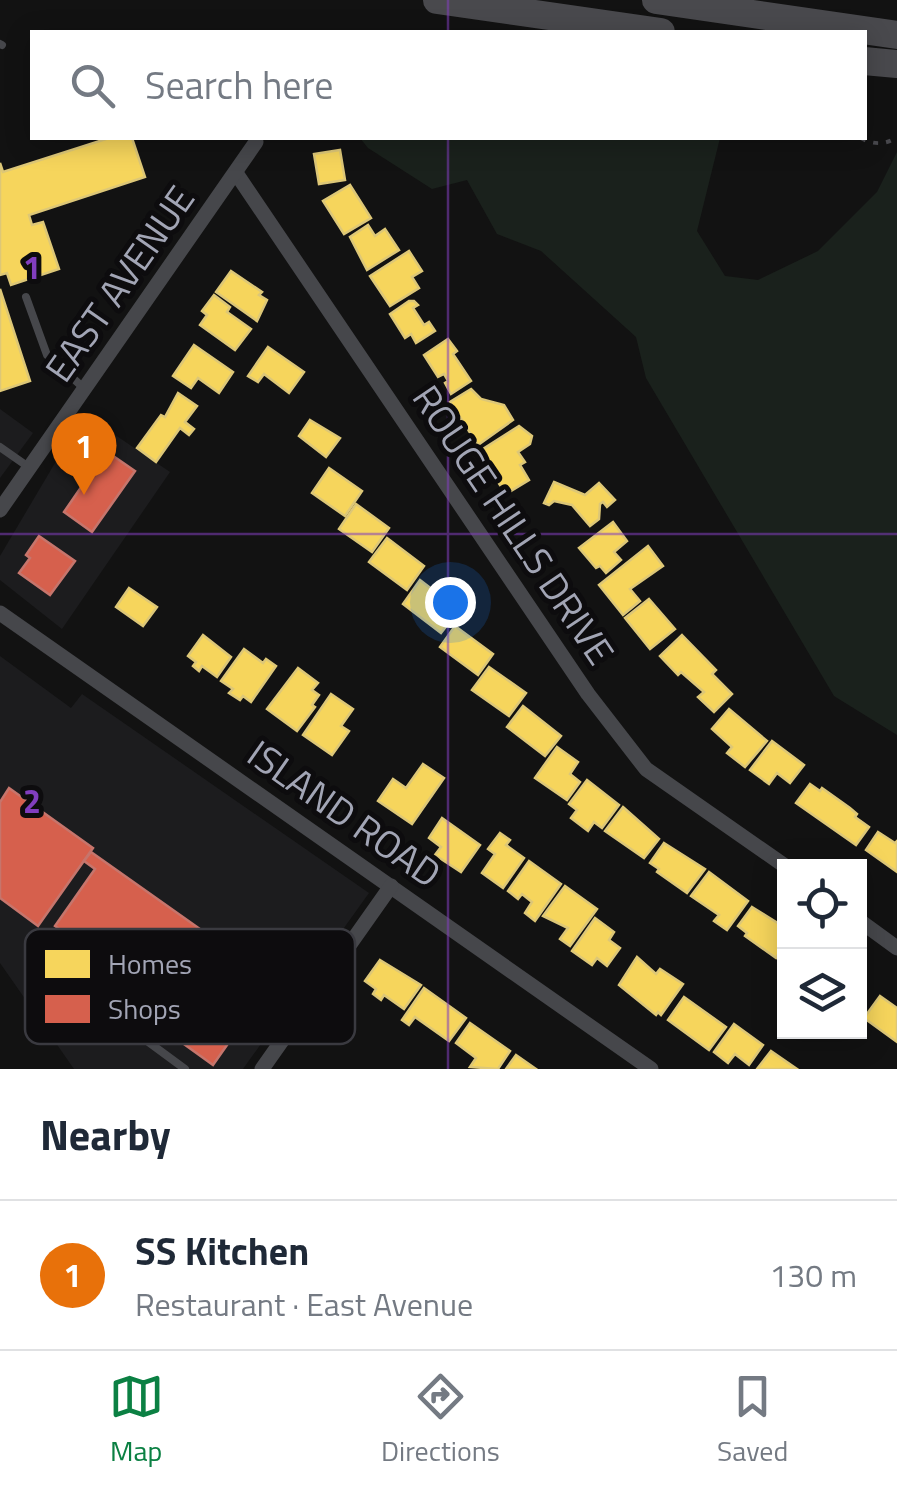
<!DOCTYPE html>
<html lang="en">
<head>
<meta charset="utf-8">
<style>
	:root { --surface:#fff; --page:#f2f2f3; --text:#1f2937; --muted:#747a83; --line:#e0e1e3; --accent:#0b8043 }
	body { margin:0; font-family:"Titillium Web",sans-serif; background:var(--page); color:var(--text) }
	.controls { position:absolute; right:30px; bottom:30px; display:grid; overflow:hidden; border-radius:0px; box-shadow:0 5px 25px #0003 }
	.controls button { width:90px; height:90px; display:grid; place-items:center; padding:0; border:0; border-bottom:2px solid var(--line); background:var(--surface); color:var(--text); font:50px sans-serif }
	.you { position:absolute; left:450px; top:602px; width:35px; height:35px; margin:-25px; border:8px solid #fff; border-radius:50%; background:#1a73e8; box-shadow:0 0 0 15px #1a73e833 }
	.badge { display:grid; place-items:center; width:65px; height:65px; border-radius:50%; background:var(--accent); color:#fff; font-size:32px; font-weight:700 }
	.pin { position:absolute; translate:-50% -82px; filter:drop-shadow(0 2px 5px #0008) }
	.pin::after { content:''; position:absolute; top:52px; width:35px; height:30px; background:inherit; clip-path:polygon(0 0,100% 0,50% 100%) }
	.list { margin:0; padding:0; list-style:none }
	h2 { display:flex; justify-content:space-between; align-items:center; height:130px; margin:0; padding:0 40px; font-size:42px }
	h2 small { font-size:32px; font-weight:400; color:var(--muted) }
	.list li { display:grid; grid-template-columns:65px 1fr auto; gap:30px; align-items:center; box-sizing:border-box; height:150px; padding:0 40px; border-top:2px solid var(--line) }
	.list b { display:block; font-size:38px; white-space:nowrap }
	.list p { margin:0; font-size:32px; white-space:nowrap; color:var(--muted) }
	.list em { font-size:32px; font-style:normal; color:var(--muted) }
	.icon { flex:none; width:55px; height:55px; fill:none; stroke:currentColor; stroke-width:2; stroke-linecap:round; stroke-linejoin:round }
	.map { position:relative; flex:none; width:897px; height:1069px; overflow:hidden }
	.search { position:absolute; background:var(--surface); box-shadow:0 5px 25px #0003; left:30px; right:30px; top:30px; height:110px; display:flex; align-items:center; gap:25px; box-sizing:border-box; padding:0 35px; border-radius:0px; color:var(--muted); font-size:38px }
	.sheet { height:280px; background:var(--surface) }
	nav { display:flex; justify-content:space-around; align-items:center; box-sizing:border-box; height:140px; border-top:2px solid var(--line); background:var(--surface); font-size:28px; color:var(--muted) }
	nav a { display:grid; justify-items:center; gap:5px }
	nav .on { color:var(--accent) }
	.map>svg:first-child { display:block }
	.built { fill:#1c1c1e }
	.green { fill:#1a211c }
	.homes { fill:#f6d55c; stroke:#ddc777; stroke-width:2.5 }
	.shops { fill:#d6604d; stroke:#c6756c; stroke-width:2.5 }
	.lines { fill:none; stroke-linecap:round; stroke-linejoin:round }
	.path { stroke:#48484d; stroke-width:4; stroke-dasharray:5 8; stroke-linecap:butt }
	.service { stroke:#46474b; stroke-width:8 }
	.minor { stroke:#46474b; stroke-width:15 }
	.motorway { stroke:#49494d; stroke-width:28 }
	.grid { fill:none; stroke:#813ebe; stroke-width:2.5; stroke-opacity:0.55 }
	.labels { text-anchor:middle; stroke-width:10; stroke-linejoin:round; paint-order:stroke }
	.street-label { font-size:38px; fill:#a2a5b5; stroke:#0d0c0e }
	.key { fill:#0d0c0e; stroke:#3a3a40; stroke-width:2.5 }
	.key-label { font-size:28px; fill:#a2a5b5 }
	.grid-label { font-size:32px; text-anchor:middle; font-weight:bold; fill:#813ebe; stroke:#0d0c0e; stroke-width:10; stroke-linejoin:round; paint-order:stroke }
</style>
</head>
<body>
<div class="map">
<svg width="897" height="1069" viewBox="0 0 897 1069">
	<rect width="100%" height="100%" fill="#121212"/>
	<g class="built">
		<polygon points="0,409 33,433 0,478"/>
		<polygon points="84,414 170,472 62,629 0,580 0,556"/>
		<polygon points="0,656 71,708 82,694 369,893 243,1069 74,1069 0,963"/>
	</g>
	<polygon class="green" points="360,138 720,138 697,231 725,276 758,280 818,251 877,192 897,152 897,735 834,696 646,378 636,337 541,251 497,234 467,180 432,189 368,148"/>
	<g class="homes">
		<polygon points="109,138 132,138 145,177 29,215 32,225 43,222 59,269 11,285 7,273 0,275 0,163 3,172"/>
		<polygon points="340,150 345,180 319,184 314,154"/>
		<polygon points="350,185 371,218 344,234 323,201"/>
		<polygon points="368,225 375,236 385,229 399,250 367,270 350,237"/>
		<polygon points="409,251 422,271 412,277 419,288 390,306 370,276"/>
		<polygon points="231,271 262,292 259,295 267,300 257,321 216,292"/>
		<polygon points="0,289 30,381 0,391"/>
		<polygon points="214,295 230,307 227,312 251,329 235,350 200,325 207,315 202,311"/>
		<polygon points="409,301 414,301 418,305 413,308 424,325 429,322 435,331 416,343 411,334 405,338 390,314"/>
		<polygon points="448,339 457,351 453,354 471,381 451,394 445,383 448,381 444,374 438,377 424,355"/>
		<polygon points="194,345 233,372 219,393 198,378 191,388 173,376"/>
		<polygon points="268,347 304,372 289,393 264,374 258,382 248,376"/>
		<polygon points="471,389 481,399 504,405 513,420 478,445 450,402"/>
		<polygon points="178,393 197,406 185,422 194,429 189,435 180,428 156,462 137,448 161,415 165,417"/>
		<polygon points="310,420 340,438 326,457 299,436"/>
		<polygon points="519,426 532,436 530,444 518,452 525,462 520,465 529,480 506,494 478,452"/>
		<polygon points="329,468 362,491 345,516 312,493"/>
		<polygon points="554,482 585,495 599,483 615,500 607,507 603,502 600,504 599,519 590,526 572,505 554,501 549,505 544,503"/>
		<polygon points="356,504 389,528 372,552 339,529"/>
		<polygon points="613,522 627,541 614,552 621,560 606,573 600,566 596,568 579,548"/>
		<polygon points="387,538 424,566 407,590 369,562"/>
		<polygon points="648,546 663,566 630,589 640,601 623,615 599,585"/>
		<polygon points="420,580 459,610 441,633 403,604"/>
		<polygon points="129,588 157,607 143,626 116,607"/>
		<polygon points="649,599 675,629 650,649 625,618"/>
		<polygon points="455,626 493,654 478,675 440,647"/>
		<polygon points="203,635 231,657 217,677 202,666 199,671 193,666 196,662 188,656"/>
		<polygon points="682,635 716,670 712,674 732,694 714,712 698,697 704,692 681,672 678,675 660,656"/>
		<polygon points="244,649 263,663 266,659 276,666 251,702 243,696 240,700 229,693 233,689 221,681"/>
		<polygon points="489,667 526,693 509,716 472,690"/>
		<polygon points="298,668 318,683 312,690 319,695 312,705 315,707 297,731 267,709"/>
		<polygon points="331,694 353,709 341,726 349,731 332,755 303,735"/>
		<polygon points="523,706 561,736 545,756 507,727"/>
		<polygon points="729,709 767,741 745,767 727,753 732,747 712,729"/>
		<polygon points="772,741 804,765 790,783 777,773 769,784 750,770"/>
		<polygon points="557,747 578,762 570,774 580,782 567,800 535,778"/>
		<polygon points="423,764 444,778 412,824 378,801 393,779 406,788"/>
		<polygon points="587,780 619,805 602,828 594,822 588,831 571,818 577,810 569,804"/>
		<polygon points="810,784 820,791 822,788 850,808 857,814 855,817 869,827 856,845 796,803"/>
		<polygon points="623,807 659,839 644,858 605,831"/>
		<polygon points="442,818 480,845 461,872 435,855 441,847 429,838"/>
		<polygon points="878,832 895,843 897,841 897,872 866,850"/>
		<polygon points="500,833 510,840 506,845 524,858 503,888 482,873 495,854 488,849"/>
		<polygon points="664,843 705,869 687,893 657,872 659,869 650,863"/>
		<polygon points="529,861 561,884 535,921 525,913 532,902 522,894 518,899 508,891"/>
		<polygon points="709,872 748,901 727,930 714,921 719,915 691,896"/>
		<polygon points="565,886 597,909 570,946 560,939 568,928 543,916"/>
		<polygon points="752,907 784,927 784,945 776,958 745,936 747,933 738,926"/>
		<polygon points="595,918 614,932 609,940 620,948 607,966 597,958 592,965 572,951"/>
		<polygon points="637,957 656,974 660,969 683,984 661,1015 658,1012 656,1015 619,985"/>
		<polygon points="380,960 421,985 404,1009 384,995 381,1000 373,994 376,989 365,981"/>
		<polygon points="424,988 466,1018 449,1041 415,1017 409,1025 402,1020"/>
		<polygon points="880,996 897,1008 897,1042 864,1018"/>
		<polygon points="684,997 726,1027 709,1050 668,1020"/>
		<polygon points="470,1023 510,1051 498,1069 470,1067 476,1058 456,1043"/>
		<polygon points="734,1024 763,1045 749,1065 735,1054 728,1063 714,1052"/>
		<polygon points="771,1051 797,1069 757,1069"/>
		<polygon points="516,1055 536,1069 506,1069"/>
	</g>
	<g class="shops">
		<polygon points="106,451 135,471 92,532 64,512"/>
		<polygon points="39,536 75,561 50,595 19,573 30,558 26,555"/>
		<polygon points="9,788 93,848 38,926 0,898 0,802"/>
		<polygon points="91,852 241,958 236,966 267,988 213,1065 113,993 125,976 55,926 95,869 84,861"/>
	</g>
	<g class="lines">
		<path class="path" d="M861,138C873,145 886,145 897,137"/>
		<g class="service">
			<polyline points="0,44 2,45"/>
			<polyline points="26,297 47,355 86,390"/>
			<polyline points="0,447 30,468"/>
			<polyline points="71,985 185,1069"/>
		</g>
		<g class="minor">
			<polyline points="236,173 588,694 646,769 785,866"/>
			<polyline points="0,510 256,142"/>
			<polyline points="0,613 651,1069"/>
			<polyline points="860,921 897,948"/>
			<polyline points="262,1069 391,886"/>
		</g>
		<g class="motorway">
			<polyline points="437,0 661,32"/>
			<polyline points="656,0 897,35"/>
			<polyline points="864,61 897,64"/>
		</g>
	</g>
	<path class="grid" d="M448,0V32M448,138V1069M0,534H897"/>
	<g class="labels">
		<g class="street-label">
			<text transform="translate(120 284) rotate(-55)" y="13">EAST AVENUE</text>
			<text transform="translate(513 525) rotate(56)" y="13">ROUGE HILLS DRIVE</text>
			<text transform="translate(344 814) rotate(35)" y="13">ISLAND ROAD</text>
		</g>
	</g>
	<rect x="25" y="929" width="330" height="115" rx="15" class="key"/>
	<rect x="45" y="950" width="45" height="28" fill="#f6d55c"/>
	<rect x="45" y="995" width="45" height="28" fill="#d6604d"/>
	<g class="key-label">
		<text x="108" y="974">Homes</text>
		<text x="108" y="1019">Shops</text>
	</g>
	<g class="grid-label">
		<text x="32" y="279">1</text>
		<text x="32" y="813">2</text>
	</g>
</svg>
<div class="controls">
<button><svg class="icon" aria-label="locate" viewBox="0 0 24 24"><circle cx="12" cy="12" r="6"/><path d="M12 2v4M12 18v4M2 12h4M18 12h4"/></svg></button>
<button><svg class="icon" aria-label="layers" viewBox="0 0 24 24"><path d="M12 4l9 5-9 5-9-5zM3 14l9 5 9-5"/></svg></button>
</div>
<div class="you"></div>
<div class="pin badge" style="left:84px;top:495px;background:#e8710a">1</div>
<div class="search"><svg class="icon" aria-label="search" viewBox="0 0 24 24"><circle cx="10" cy="10" r="6"/><path d="M15 15l6 6"/></svg>Search here</div>
</div>
<section class="sheet">
<h2>Nearby<small></small></h2>
<ul class="list">
<li><span class="badge" style="background:#e8710a">1</span><div><b>SS Kitchen</b><p>Restaurant · East Avenue</p></div><em>130 m</em></li>
</ul>
</section>
<nav>
<a class="on"><svg class="icon" aria-label="map" viewBox="0 0 24 24"><path d="M3 6l6-2 6 2 6-2v14l-6 2-6-2-6 2zM9 4v14M15 6v14"/></svg>Map</a>
<a><svg class="icon" aria-label="directions" viewBox="0 0 24 24"><path d="M12 3l9 9-9 9-9-9zM9 14v-3h6M13 9l2 2-2 2"/></svg>Directions</a>
<a><svg class="icon" aria-label="saved" viewBox="0 0 24 24"><path d="M7 4h10v16l-5-4-5 4z"/></svg>Saved</a>
</nav>
</body>
</html>
